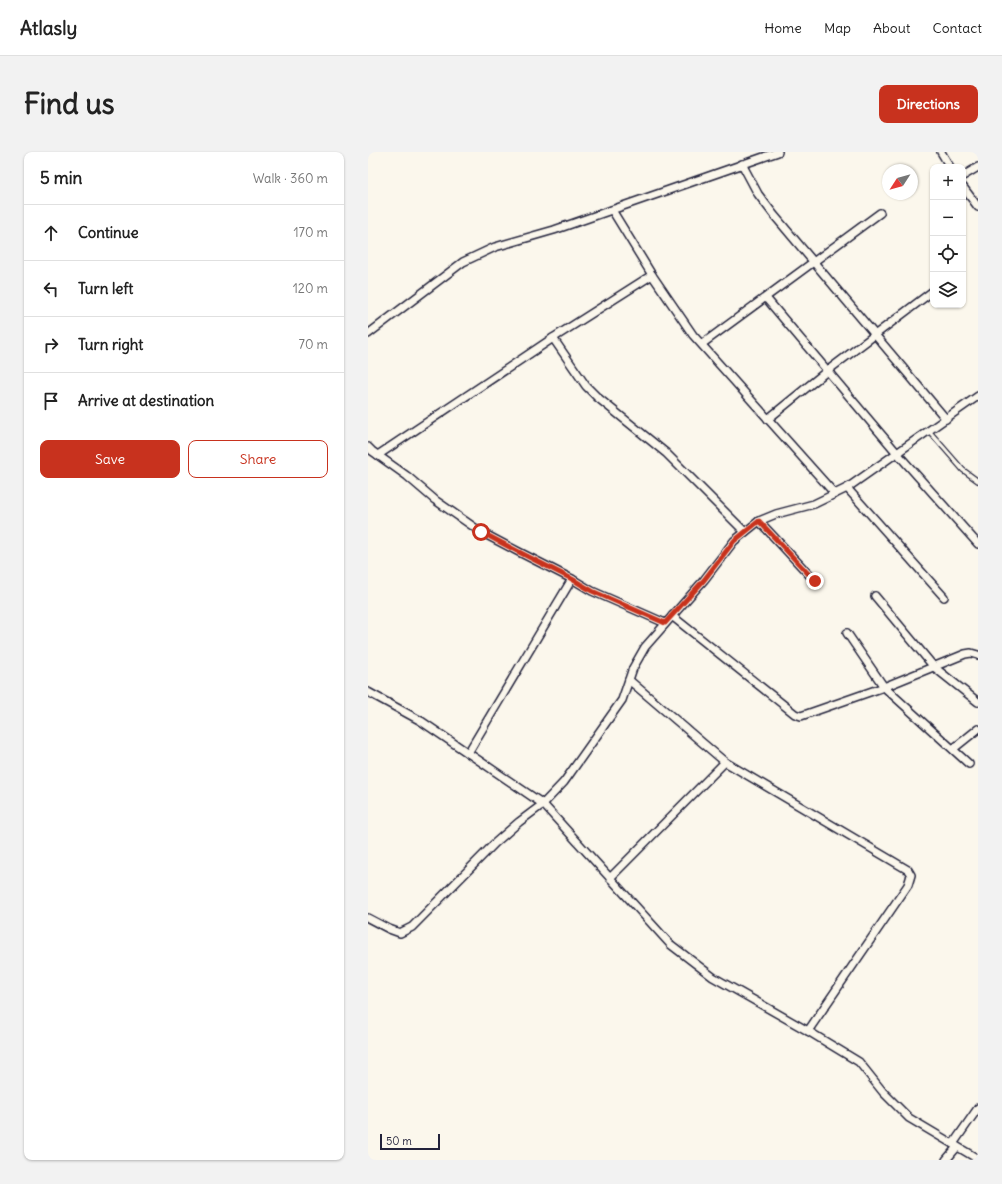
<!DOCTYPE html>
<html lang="en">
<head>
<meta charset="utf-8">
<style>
	:root { --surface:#fff; --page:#f2f2f2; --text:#222; --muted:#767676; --line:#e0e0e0; --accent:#c8321e }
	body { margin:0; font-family:Delius,sans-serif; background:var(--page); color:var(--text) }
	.controls { position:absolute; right:12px; top:12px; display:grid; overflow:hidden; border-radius:8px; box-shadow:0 1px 3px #0004 }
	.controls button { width:36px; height:36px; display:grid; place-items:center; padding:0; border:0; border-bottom:1px solid var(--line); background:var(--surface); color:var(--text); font:20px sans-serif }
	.compass { position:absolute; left:514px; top:12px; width:36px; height:36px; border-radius:50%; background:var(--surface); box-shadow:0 1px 3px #0004; rotate:234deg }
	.scale { position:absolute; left:12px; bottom:10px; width:60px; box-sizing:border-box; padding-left:4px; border:2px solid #22223b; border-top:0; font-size:11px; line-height:14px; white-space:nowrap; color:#22223b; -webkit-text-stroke:3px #fbf7ec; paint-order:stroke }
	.stop { position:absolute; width:12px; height:12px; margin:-9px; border:3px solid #c8321e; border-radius:50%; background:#fff }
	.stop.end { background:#c8321e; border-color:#fff; box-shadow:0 1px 4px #0008 }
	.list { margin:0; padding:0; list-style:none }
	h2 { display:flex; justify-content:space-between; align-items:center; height:52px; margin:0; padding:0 16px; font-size:17px }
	h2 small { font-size:13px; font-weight:400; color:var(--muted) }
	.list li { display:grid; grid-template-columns:26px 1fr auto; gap:12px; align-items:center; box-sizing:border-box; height:56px; padding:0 16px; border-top:1px solid var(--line) }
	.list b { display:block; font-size:15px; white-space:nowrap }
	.list em { font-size:13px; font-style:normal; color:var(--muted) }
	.actions { display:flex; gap:8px; padding:12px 16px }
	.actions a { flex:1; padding:9px 0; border:1px solid var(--accent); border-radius:8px; text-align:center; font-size:14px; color:var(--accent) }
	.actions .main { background:var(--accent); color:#fff }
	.icon { flex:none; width:22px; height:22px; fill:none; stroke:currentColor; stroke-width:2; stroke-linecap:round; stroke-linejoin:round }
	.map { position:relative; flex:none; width:610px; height:1008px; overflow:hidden; border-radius:8px }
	header { display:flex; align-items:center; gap:24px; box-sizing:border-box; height:56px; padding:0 20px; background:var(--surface); border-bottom:1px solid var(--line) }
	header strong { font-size:19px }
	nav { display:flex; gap:22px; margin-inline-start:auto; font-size:14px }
	.intro { display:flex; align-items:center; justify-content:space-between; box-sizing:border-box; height:96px; padding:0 24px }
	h1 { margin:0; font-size:28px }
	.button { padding:10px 18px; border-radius:8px; background:var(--accent); color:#fff; font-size:14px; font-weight:700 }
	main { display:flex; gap:24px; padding:0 24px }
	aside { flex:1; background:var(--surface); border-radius:8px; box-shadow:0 1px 3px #0004 }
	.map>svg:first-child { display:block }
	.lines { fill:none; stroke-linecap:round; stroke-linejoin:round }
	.lane-casing { stroke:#22223b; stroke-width:6 }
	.street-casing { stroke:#22223b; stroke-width:10 }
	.lane { stroke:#fbf7ec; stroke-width:3.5 }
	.street { stroke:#fbf7ec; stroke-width:7 }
	.route { stroke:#c8321e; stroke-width:5 }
</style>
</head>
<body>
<header>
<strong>Atlasly</strong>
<nav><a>Home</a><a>Map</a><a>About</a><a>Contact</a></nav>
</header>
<div class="intro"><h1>Find us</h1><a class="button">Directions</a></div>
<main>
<aside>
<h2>5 min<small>Walk · 360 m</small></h2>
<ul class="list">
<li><svg class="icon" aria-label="ahead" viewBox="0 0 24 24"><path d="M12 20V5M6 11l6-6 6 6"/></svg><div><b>Continue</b></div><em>170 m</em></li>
<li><svg class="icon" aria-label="left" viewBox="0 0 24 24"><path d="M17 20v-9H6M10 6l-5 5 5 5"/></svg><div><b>Turn left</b></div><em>120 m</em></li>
<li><svg class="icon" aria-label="right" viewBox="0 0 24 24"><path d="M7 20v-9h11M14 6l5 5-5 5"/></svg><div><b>Turn right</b></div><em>70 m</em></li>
<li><svg class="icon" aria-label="arrive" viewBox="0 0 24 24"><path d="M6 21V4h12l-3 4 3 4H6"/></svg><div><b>Arrive at destination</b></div></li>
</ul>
<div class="actions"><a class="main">Save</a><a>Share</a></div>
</aside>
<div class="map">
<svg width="610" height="1008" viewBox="0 0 610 1008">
	<rect width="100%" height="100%" fill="#fbf7ec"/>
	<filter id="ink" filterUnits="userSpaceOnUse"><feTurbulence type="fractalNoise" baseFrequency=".025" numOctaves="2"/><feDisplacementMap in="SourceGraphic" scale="8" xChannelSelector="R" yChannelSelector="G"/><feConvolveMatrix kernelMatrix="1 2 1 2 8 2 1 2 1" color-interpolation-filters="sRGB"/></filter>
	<g filter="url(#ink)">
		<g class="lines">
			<defs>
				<polyline id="lane" points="561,279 595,318 610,329"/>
				<g id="street">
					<polyline points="573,0 582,15"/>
					<polyline points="374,12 390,42 406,63 578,267"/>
					<polyline points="595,24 610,15"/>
					<polyline points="595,35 610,55"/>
					<polyline points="244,58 284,123 325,183 467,342"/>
					<polyline points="398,146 529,301 610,392"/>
					<polyline points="0,182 95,110 127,95 186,78 410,0"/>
					<polyline points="185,186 218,234 229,245 298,301 377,380"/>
					<polyline points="334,192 512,61"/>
					<polyline points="400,267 459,219 565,139"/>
					<polyline points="0,295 4,299 39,324 67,348 113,380 151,400 204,427 224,439 297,471"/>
					<polyline points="10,303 185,186 284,123"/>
					<polyline points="479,336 576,445"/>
					<polyline points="391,369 447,429"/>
					<polyline points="507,444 566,515 610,550"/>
					<polyline points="304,464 427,562 433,564 516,535 597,502 603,501 610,503"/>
					<polyline points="479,481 516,535 601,612"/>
					<polyline points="0,540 53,569 175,652 302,792 345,825 440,879 491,910 515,940 541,966 610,1007"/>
					<polyline points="585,597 610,577"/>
					<polyline points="100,601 204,427"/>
					<polyline points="357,610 540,718 543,723 540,733 440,879"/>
					<polyline points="242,726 357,610 261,528"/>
					<polyline points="0,766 21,777 32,781 44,775 127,691 151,670 175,652 196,630 254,548 265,516 277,495 336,428 366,389 391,369 408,362 446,352 479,336 610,244"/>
					<polyline points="585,992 610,956"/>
					<polyline points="578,1008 589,995"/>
				</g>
			</defs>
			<use href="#lane" class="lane-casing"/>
			<use href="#street" class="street-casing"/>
			<use href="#lane" class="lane"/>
			<use href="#street" class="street"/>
		</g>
	</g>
	<g class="lines" filter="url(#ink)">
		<polyline class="route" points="113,380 151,400 204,427 224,439 297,471 336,428 366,389 391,369 447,429"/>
	</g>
</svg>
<div class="controls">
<button>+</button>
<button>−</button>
<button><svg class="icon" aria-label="locate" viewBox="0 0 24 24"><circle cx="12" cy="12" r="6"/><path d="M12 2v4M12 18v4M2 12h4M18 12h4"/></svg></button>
<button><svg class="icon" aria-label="layers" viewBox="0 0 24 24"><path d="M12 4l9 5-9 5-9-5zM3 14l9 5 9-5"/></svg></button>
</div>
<svg class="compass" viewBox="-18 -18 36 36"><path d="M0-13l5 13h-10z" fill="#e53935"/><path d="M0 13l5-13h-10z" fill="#767676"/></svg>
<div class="scale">50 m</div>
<div class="stop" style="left:113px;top:380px"></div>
<div class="stop end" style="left:447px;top:429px"></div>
</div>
</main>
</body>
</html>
